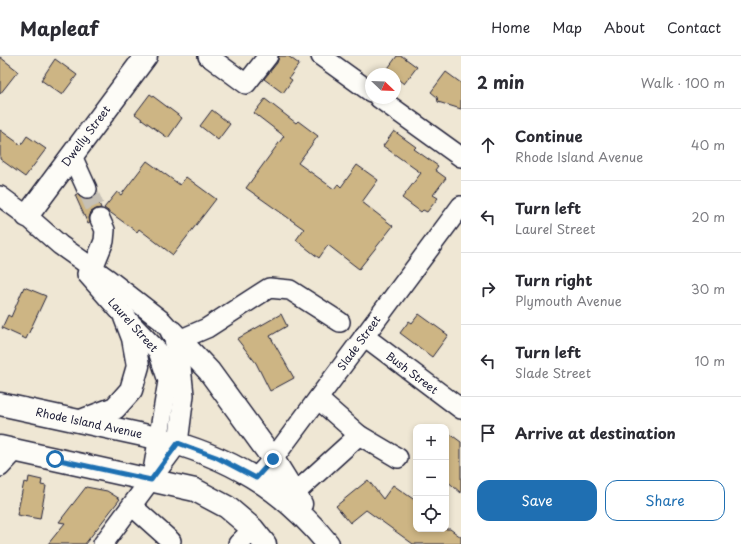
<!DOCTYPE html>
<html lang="en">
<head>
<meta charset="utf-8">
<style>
	:root { --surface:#fff; --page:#f7f7f7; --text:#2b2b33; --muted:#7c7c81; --line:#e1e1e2; --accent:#1f6fb2 }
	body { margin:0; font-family:"Playpen Sans",sans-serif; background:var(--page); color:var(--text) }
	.controls { position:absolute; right:12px; bottom:12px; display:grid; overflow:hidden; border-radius:8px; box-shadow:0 2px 6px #0003 }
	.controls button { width:36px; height:36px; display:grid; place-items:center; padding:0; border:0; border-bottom:1px solid var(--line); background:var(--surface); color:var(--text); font:20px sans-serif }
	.compass { position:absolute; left:365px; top:12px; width:36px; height:36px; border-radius:50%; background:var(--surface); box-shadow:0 2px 6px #0003; rotate:113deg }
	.stop { position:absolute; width:12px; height:12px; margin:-9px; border:3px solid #1f6fb2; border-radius:50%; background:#fff }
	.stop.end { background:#1f6fb2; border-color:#fff; box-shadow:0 1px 4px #0008 }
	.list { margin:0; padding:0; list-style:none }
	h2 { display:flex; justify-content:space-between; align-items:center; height:52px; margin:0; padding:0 16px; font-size:17px }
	h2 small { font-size:13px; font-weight:400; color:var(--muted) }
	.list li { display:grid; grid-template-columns:26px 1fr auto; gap:12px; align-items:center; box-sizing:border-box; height:72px; padding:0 16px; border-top:1px solid var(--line) }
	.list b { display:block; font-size:15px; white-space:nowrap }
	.list p { margin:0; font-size:13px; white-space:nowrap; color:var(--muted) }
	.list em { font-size:13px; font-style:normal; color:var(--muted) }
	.actions { display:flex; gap:8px; padding:12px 16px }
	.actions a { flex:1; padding:9px 0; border:1px solid var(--accent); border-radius:12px; text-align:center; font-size:14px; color:var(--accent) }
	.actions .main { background:var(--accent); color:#fff }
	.icon { flex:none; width:22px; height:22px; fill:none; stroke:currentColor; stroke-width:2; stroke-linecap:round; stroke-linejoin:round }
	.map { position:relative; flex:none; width:461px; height:488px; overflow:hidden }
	header { display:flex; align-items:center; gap:24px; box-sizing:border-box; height:56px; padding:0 20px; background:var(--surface); border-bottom:1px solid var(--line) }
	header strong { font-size:19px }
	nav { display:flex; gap:22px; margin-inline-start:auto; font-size:14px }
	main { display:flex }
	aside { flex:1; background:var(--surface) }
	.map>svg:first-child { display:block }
	.building { fill:#cdb584; stroke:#22223b }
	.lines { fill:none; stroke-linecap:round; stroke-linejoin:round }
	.minor-tunnel { stroke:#c6c0b5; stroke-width:19; stroke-dasharray:19 10; stroke-linecap:butt }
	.minor-casing { stroke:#22223b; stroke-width:22 }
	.major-casing { stroke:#22223b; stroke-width:25 }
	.minor { stroke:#fdfcf7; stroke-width:19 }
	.major { stroke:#fdfcf7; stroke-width:22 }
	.route { stroke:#1f6fb2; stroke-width:5 }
	.labels { text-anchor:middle; stroke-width:3; stroke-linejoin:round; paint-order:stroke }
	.street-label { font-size:11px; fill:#22223b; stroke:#fdfcf7 }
</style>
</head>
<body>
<header>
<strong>Mapleaf</strong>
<nav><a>Home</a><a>Map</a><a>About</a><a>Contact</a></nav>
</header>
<main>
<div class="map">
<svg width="461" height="488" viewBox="0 0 461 488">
	<rect width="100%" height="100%" fill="#efe7d4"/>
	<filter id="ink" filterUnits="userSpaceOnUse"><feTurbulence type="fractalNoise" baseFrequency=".025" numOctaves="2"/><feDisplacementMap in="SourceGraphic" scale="8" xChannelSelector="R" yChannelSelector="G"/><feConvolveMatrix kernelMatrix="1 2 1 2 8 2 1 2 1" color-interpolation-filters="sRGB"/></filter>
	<g filter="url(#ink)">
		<g class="building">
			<polygon points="279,0 288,0 299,8 289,22 292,24 283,37 264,23 277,7"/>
			<polygon points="397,0 402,0 417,11 404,28 395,21 395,18 391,18 386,15"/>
			<polygon points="0,1 18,15 0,38"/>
			<polygon points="55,3 77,19 62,39 41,24"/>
			<polygon points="446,16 461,27 461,53 438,46 437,41 431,36"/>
			<polygon points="150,38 182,62 168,82 135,58"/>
			<polygon points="265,43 296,67 298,65 318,80 298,107 334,133 338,128 341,131 357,109 378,124 362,146 393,170 359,213 328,189 319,202 296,184 304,173 246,132 284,80 254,57"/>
			<polygon points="212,54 230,68 218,84 200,70"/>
			<polygon points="0,74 21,89 27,80 46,93 25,121 0,103"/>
			<polygon points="394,75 416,91 414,93 438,110 435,114 446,122 433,139 438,142 427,156 423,154 421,156 402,142 421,117 383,90"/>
			<polygon points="147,105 180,129 186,121 216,143 173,199 139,173 137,176 104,152 117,136 121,139"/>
			<polygon points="77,138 81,142 86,144 91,143 96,140 101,152 96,153 91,156 89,162 90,167 88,168 75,139"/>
			<polygon points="24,231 46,240 26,283 2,272 8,259 11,261"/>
			<polygon points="281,258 287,270 270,280 294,322 270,335 256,307 237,283"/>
			<polygon points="419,258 448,279 432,301 400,277 409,265 412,267"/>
			<polygon points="446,375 461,386 461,437 446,424"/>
			<polygon points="29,421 42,424 41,429 46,430 40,463 17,459 24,426 28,427"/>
			<polygon points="368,424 383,443 393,429 416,445 416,473 450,473 461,481 461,488 413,488 366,454 350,467 336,450"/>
			<polygon points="86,431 107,435 120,443 85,488 48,488 65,467 59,466"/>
		</g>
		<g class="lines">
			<polyline class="minor-tunnel" points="87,133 100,163"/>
			<defs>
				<g id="minor">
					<polyline points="208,0 246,28 268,0"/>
					<polyline points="321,0 371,36"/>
					<polyline points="379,42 461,101"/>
					<polyline points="72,100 87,133"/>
					<polyline points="0,140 27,160 60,189 108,223 162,265 172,276 181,311 184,339 178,387 103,488"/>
					<polyline points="93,212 104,185 105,174 100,163"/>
					<polyline points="87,218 125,261 158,295 168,325 152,421"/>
					<polyline points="364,280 461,353"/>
					<polyline points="179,284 207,272 269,232 290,234 340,266"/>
					<polyline points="318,343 359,379 398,402"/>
					<polyline points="0,411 16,394"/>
					<polyline points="256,422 273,403 461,150"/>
					<polyline points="294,438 359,379"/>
					<polyline points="132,450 171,485"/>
					<polyline points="238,488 253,473"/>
				</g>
				<g id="major">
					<polyline points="27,160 146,0"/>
					<polyline points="172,276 209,315 273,403 301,448"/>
					<path d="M0,348L157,382C228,400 282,431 328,488"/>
					<polyline points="81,365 115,352 131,334 138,310 133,282 125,261"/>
					<polyline points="0,391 195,434 227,451 253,473 265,488"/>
				</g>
			</defs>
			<use href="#minor" class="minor-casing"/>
			<use href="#major" class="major-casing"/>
			<use href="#minor" class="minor"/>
			<use href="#major" class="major"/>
		</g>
	</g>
	<g class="lines" filter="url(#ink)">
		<polyline class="route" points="55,403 151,424 178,387 216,401 256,422 273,403"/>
	</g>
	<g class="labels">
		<g class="street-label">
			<text transform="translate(86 80) rotate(-53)" y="4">Dwelly Street</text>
			<text transform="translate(133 269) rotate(48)" y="4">Laurel Street</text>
			<text transform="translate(359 287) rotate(-54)" y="4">Slade Street</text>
			<text transform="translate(412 317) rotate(37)" y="4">Bush Street</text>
			<text transform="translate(89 367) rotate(12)" y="4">Rhode Island Avenue</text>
		</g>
	</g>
</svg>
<div class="controls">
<button>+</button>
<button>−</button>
<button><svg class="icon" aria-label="locate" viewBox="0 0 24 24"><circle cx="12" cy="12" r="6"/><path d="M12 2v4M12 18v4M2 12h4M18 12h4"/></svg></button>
</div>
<svg class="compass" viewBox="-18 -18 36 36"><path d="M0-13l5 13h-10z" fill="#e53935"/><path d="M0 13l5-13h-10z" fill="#7c7c81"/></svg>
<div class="stop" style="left:55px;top:403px"></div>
<div class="stop end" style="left:273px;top:403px"></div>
</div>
<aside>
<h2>2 min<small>Walk · 100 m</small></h2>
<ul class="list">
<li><svg class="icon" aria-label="ahead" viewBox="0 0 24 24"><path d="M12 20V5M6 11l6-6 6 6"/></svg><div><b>Continue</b><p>Rhode Island Avenue</p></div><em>40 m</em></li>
<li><svg class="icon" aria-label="left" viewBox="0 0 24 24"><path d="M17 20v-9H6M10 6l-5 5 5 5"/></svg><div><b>Turn left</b><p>Laurel Street</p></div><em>20 m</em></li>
<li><svg class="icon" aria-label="right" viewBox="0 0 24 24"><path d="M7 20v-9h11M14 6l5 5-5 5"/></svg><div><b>Turn right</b><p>Plymouth Avenue</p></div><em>30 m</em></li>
<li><svg class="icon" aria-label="left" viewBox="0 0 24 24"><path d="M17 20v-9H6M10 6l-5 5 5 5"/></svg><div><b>Turn left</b><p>Slade Street</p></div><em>10 m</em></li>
<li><svg class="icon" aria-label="arrive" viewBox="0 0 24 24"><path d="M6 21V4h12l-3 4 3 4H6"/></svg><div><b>Arrive at destination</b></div></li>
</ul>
<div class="actions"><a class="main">Save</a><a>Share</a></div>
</aside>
</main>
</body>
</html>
